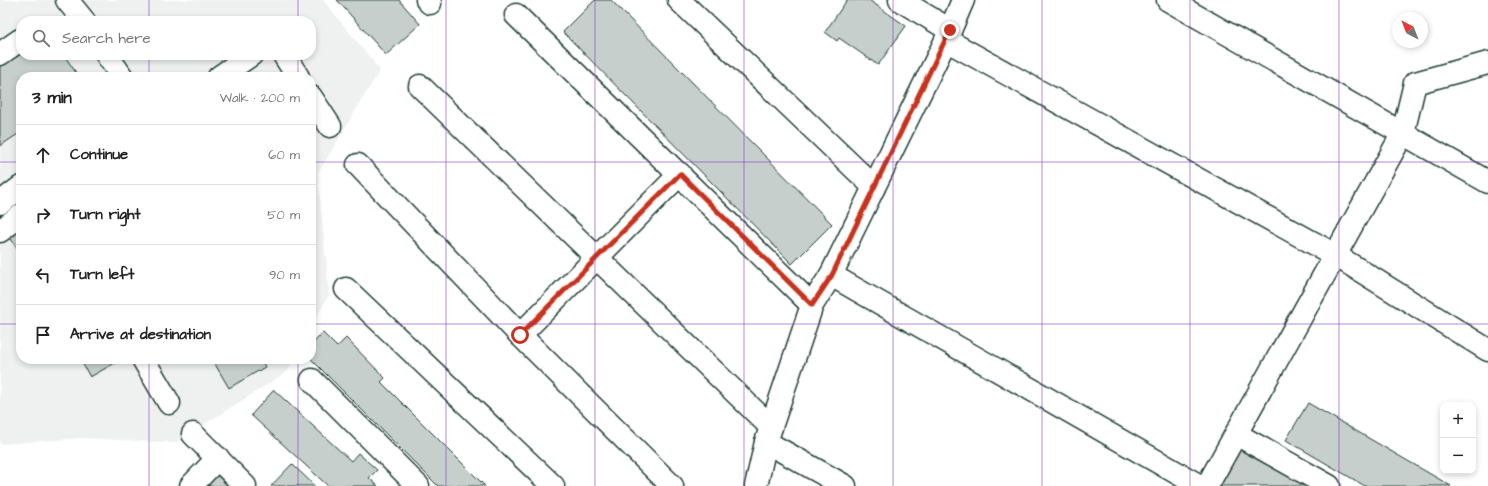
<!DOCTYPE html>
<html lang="en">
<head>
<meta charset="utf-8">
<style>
	:root { --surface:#fff; --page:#f2f2f2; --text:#222; --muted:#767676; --line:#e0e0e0 }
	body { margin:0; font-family:"Architects Daughter",sans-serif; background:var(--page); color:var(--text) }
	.controls { position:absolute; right:12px; bottom:12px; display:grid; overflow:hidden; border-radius:8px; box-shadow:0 2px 6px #0003 }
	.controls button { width:36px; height:36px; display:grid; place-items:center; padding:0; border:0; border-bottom:1px solid var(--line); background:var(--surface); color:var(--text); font:20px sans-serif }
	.compass { position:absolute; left:1392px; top:12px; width:36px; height:36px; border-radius:50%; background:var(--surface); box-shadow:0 2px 6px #0003; rotate:318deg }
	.stop { position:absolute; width:12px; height:12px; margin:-9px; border:3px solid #c8321e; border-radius:50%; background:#fff }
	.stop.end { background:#c8321e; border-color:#fff; box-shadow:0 1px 4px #0008 }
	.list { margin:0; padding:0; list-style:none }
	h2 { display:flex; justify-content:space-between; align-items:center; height:52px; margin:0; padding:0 16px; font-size:17px }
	h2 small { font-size:13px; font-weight:400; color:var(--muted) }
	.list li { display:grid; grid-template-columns:26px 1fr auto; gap:12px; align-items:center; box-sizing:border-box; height:60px; padding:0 16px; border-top:1px solid var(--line) }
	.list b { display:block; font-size:15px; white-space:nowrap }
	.list em { font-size:13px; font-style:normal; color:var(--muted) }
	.icon { flex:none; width:22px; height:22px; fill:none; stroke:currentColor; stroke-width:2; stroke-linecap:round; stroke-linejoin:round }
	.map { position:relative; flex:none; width:1488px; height:486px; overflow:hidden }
	.search { position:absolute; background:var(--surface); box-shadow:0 2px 6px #0003; left:16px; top:16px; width:300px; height:44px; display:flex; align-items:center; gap:10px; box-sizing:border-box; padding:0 14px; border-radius:16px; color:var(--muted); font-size:15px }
	.panel { position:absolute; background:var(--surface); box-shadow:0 2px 6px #0003; left:16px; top:72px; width:300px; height:292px; border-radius:16px }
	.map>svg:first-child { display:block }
	.built { fill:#eef1f0; fill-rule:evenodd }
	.building { fill:#c7cfcc; stroke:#1f3d34 }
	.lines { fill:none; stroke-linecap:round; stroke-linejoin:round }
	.minor-casing { stroke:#1f3d34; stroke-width:25 }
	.minor { stroke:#fff; stroke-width:22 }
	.route { stroke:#c8321e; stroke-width:5 }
	.grid { fill:none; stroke:#7b2cbf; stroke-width:1; stroke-opacity:0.55 }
</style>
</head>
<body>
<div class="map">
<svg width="1488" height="486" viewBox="0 0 1488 486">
	<rect width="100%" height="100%" fill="#fff"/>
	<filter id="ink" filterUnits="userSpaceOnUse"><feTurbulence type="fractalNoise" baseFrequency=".025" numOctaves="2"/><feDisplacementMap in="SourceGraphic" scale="8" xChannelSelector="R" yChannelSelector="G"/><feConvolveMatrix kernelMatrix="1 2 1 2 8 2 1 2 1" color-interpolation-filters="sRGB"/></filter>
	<g filter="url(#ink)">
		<path class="built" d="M0,0H323L380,70L318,173L329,295L311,327V77H21V359H294L287,372L175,443L82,438L0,444ZM21,21H311V55H21Z"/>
		<g class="building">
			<polygon points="337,0 399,0 420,24 386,55"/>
			<polygon points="595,0 611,0 832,224 792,264 563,32"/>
			<polygon points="847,0 869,0 906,26 878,65 839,38 837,41 825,32"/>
			<polygon points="21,50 21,55 64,55 79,77 21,77 21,132 0,146 0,65"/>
			<polygon points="21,221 21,256 6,230"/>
			<polygon points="323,333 337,347 346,338 385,378 381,382 485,486 438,486 311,359 311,345"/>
			<polygon points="80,359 122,359 90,377"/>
			<polygon points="212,359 261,359 265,367 229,388"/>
			<polygon points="274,390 351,461 358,453 377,470 369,478 378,486 328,486 251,415"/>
			<polygon points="1308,403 1451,486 1365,486 1286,440"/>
			<polygon points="1237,445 1311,486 1214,486"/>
			<polygon points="292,464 315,486 271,486"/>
			<polygon points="213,471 229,486 198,486"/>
		</g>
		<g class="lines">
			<defs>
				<g id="minor">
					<polyline points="67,0 84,21"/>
					<polyline points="427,0 430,3"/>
					<polyline points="679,0 874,187"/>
					<polyline points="900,0 950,30"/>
					<polyline points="1168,0 1488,182"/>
					<polyline points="516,15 812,305"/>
					<polyline points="946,40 1335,255 1488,350"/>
					<polyline points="0,54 20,40"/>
					<polyline points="107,55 122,77"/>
					<polyline points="284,55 298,77"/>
					<polyline points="219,77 251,55"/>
					<polyline points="420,86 771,427"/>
					<polyline points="311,97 330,126"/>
					<polyline points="358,165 520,335"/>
					<polyline points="0,203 21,187"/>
					<polyline points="0,231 21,215"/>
					<polyline points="831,275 1200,486"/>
					<polyline points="346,289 553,486"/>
					<polyline points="143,359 169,403"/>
					<polyline points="312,380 418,486"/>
					<polyline points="193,434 245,486"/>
					<polyline points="1236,434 1329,486"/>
					<polyline points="766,442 845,486"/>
					<polyline points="191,486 218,458"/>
					<polyline points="672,486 520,335 680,174"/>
					<polyline points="756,486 766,442 812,305 831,275 946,40 963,0"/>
					<polyline points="1207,486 1403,133 1415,83 1488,63"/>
				</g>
			</defs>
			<use href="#minor" class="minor-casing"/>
			<use href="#minor" class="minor"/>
		</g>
	</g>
	<g class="lines" filter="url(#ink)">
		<polyline class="route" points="520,335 680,174 812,305 832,275 950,30"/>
	</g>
	<path class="grid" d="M149,0V21M298,0V21M446,0V486M595,0V486M744,0V486M893,0V486M1042,0V486M1190,0V486M1339,0V486M149,55V77M298,55V77M0,162H21M311,162H1488M0,324H21M311,324H1488M149,359V486M298,359V486"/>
</svg>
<div class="controls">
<button>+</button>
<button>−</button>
</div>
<svg class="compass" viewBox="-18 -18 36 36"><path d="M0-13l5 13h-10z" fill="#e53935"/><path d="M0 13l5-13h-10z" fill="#767676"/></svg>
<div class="stop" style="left:520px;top:335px"></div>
<div class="stop end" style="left:950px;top:30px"></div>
<div class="search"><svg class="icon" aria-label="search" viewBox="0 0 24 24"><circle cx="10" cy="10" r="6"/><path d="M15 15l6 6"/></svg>Search here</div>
<section class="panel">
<h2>3 min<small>Walk · 200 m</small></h2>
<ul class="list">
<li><svg class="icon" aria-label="ahead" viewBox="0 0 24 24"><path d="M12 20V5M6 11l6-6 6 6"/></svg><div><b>Continue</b></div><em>60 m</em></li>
<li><svg class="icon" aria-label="right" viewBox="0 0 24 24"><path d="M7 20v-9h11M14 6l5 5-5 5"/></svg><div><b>Turn right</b></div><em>50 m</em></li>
<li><svg class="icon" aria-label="left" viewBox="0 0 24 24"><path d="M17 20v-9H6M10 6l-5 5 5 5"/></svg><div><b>Turn left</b></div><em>90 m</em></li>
<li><svg class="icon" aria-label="arrive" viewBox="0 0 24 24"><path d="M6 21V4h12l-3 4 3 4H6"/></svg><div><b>Arrive at destination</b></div></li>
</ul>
</section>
</div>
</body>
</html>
